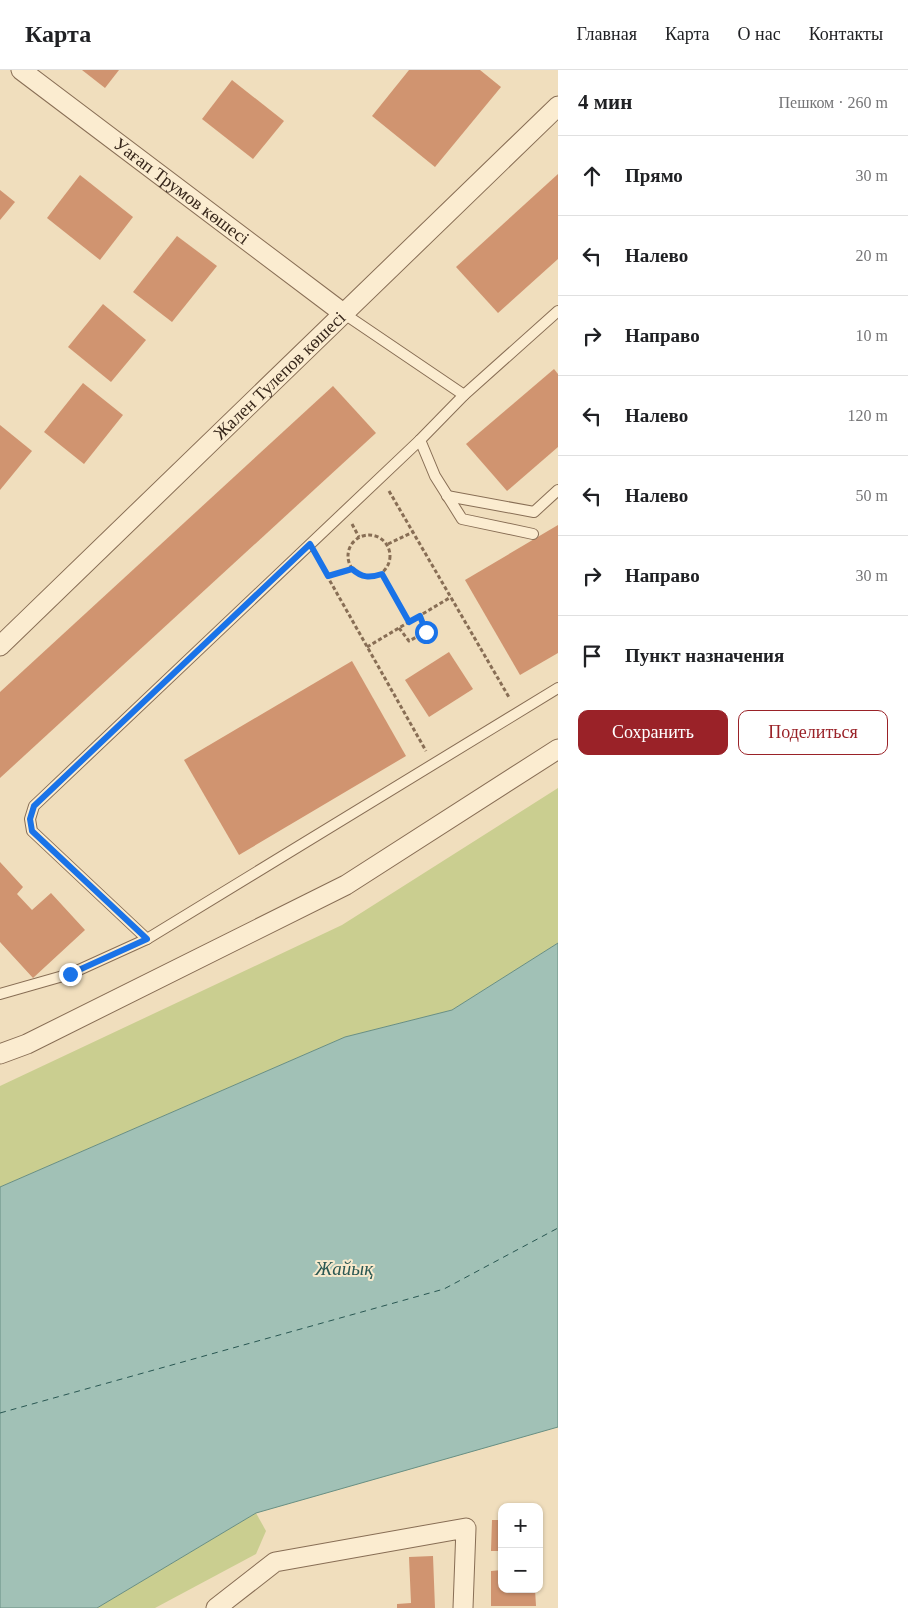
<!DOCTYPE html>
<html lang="ru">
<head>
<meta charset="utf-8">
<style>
	:root { --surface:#fff; --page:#f6f6f6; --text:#202124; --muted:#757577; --line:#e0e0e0; --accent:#9a2228 }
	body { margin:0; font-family:Georgia,serif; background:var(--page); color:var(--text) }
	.controls { position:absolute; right:15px; bottom:15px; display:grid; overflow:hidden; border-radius:10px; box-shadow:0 1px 4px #0004 }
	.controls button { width:45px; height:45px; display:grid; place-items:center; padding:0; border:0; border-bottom:1px solid var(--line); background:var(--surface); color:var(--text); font:25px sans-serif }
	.stop { position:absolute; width:15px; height:15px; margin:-11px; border:4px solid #1a73e8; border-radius:50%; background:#fff }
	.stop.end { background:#1a73e8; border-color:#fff; box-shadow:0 1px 5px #0008 }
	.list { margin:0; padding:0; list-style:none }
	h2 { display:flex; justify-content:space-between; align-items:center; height:65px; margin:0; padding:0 20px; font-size:21px }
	h2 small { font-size:16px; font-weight:400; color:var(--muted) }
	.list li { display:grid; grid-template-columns:32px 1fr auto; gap:15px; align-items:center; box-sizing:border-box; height:80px; padding:0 20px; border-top:1px solid var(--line) }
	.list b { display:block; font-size:19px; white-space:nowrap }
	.list em { font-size:16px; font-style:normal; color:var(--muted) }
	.actions { display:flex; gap:10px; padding:15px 20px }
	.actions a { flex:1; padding:11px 0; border:1px solid var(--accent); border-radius:10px; text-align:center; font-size:18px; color:var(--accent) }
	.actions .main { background:var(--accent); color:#fff }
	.icon { flex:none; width:28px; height:28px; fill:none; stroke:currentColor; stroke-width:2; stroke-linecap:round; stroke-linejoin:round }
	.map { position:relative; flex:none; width:558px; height:1538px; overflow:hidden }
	header { display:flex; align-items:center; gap:30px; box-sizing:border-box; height:70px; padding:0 25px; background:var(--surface); border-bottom:1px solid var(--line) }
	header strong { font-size:24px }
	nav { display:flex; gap:28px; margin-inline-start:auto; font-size:18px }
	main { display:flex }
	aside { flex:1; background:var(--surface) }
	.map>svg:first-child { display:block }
	.green { fill:#cace90 }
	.water { fill:#a1c1b6; stroke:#688f83 }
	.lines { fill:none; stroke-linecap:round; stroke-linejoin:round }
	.ferry { stroke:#295752; stroke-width:1; stroke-dasharray:6 5; stroke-linecap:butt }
	.building { fill:#d09470 }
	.lane-casing { stroke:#886e55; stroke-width:12 }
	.street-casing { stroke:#886e55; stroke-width:21 }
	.path { stroke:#886e55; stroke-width:3; stroke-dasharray:4 2.5; stroke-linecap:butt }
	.lane { stroke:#fbecd0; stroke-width:10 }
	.street { stroke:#fbecd0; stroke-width:19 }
	.route { stroke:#1a73e8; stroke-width:6 }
	.labels { text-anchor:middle; stroke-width:4; stroke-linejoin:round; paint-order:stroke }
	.street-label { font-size:18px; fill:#37271b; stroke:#f7e9cc }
	.water-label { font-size:19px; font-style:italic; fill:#295752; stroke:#f7e9cc }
</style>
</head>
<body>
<header>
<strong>Карта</strong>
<nav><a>Главная</a><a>Карта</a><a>О нас</a><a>Контакты</a></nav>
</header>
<main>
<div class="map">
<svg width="558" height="1538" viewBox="0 0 558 1538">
	<rect width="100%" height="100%" fill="#f0debd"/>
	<g class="green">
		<polygon points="558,718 558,873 452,940 345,967 0,1117 0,1016 342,855"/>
		<polygon points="256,1443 266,1461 256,1484 155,1538 97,1538"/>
	</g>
	<polygon class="water" points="558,873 558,1357 256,1443 97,1538 0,1538 0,1117 345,967 452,940"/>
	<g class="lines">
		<polyline class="ferry" points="0,1343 444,1219 558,1158"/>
	</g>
	<g class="building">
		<polygon points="82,0 119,0 105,18"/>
		<polygon points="409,0 480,0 501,17 435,97 372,46"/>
		<polygon points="232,10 284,51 253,89 202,49"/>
		<polygon points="558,104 558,189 498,243 456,197"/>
		<polygon points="80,105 133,147 100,190 47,148"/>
		<polygon points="0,120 15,132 0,150"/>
		<polygon points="177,166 217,196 172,252 133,222"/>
		<polygon points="103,234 146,270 111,312 68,277"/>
		<polygon points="554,299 558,304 558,377 507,421 466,374"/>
		<polygon points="83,313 123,345 84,394 44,362"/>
		<polygon points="333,316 376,363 0,708 0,622"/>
		<polygon points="0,355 32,381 0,420"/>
		<polygon points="558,455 558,583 520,605 465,510"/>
		<polygon points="449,582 473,619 429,647 405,610"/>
		<polygon points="352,591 406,686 239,785 184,690"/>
		<polygon points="0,792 23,817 17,824 32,840 51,823 85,860 33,908 0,872"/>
		<polygon points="492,1450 502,1450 502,1481 491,1481"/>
		<polygon points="433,1486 435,1538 397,1538 397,1534 411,1533 409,1487"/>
		<polygon points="502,1500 502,1519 535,1519 536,1536 491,1536 491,1501"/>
	</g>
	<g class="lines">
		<defs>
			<g id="lane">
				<polyline points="558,241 464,325 420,370 34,736 30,749 32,761 147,869 558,618"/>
				<polyline points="343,243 464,325"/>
				<polyline points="420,370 435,406 462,449 533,464"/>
				<polyline points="447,426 534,442 558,420"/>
				<polyline points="0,924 70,904 147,869"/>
			</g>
			<g id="street">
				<path id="s1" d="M21,0L343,243"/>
				<path id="s2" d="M0,576L558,36"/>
				<polyline points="0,984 27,974 346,815 558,679"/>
				<polyline points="216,1538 275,1492 466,1458 463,1538"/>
			</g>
		</defs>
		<use href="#lane" class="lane-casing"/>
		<use href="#street" class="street-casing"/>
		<g class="path">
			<polyline points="389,421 510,629"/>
			<polyline points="352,454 359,467"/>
			<circle cx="369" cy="486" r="21"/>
			<polyline points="388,474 413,462"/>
			<polyline points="317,488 426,681"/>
			<polyline points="381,504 409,552"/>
			<polyline points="327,506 352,499"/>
			<polyline points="399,558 409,571 426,562 420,545"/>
			<polyline points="367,577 451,527"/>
		</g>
		<use href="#lane" class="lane"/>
		<use href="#street" class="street"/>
	</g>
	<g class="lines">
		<path class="route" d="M70,904L147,869L32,761L30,749L34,736L310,474L328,506L352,499C362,508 370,508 382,504L409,552L420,546L426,562"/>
	</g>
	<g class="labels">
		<g class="street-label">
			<text dy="6" stroke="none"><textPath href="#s1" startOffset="201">Уағап Трумов көшесі</textPath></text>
			<text dy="6" stroke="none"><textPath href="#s2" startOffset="389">Жален Тулепов көшесі</textPath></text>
		</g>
		<g class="water-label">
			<text x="344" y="1205">Жайық</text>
		</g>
	</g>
</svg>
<div class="controls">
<button>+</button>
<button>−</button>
</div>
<div class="stop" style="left:426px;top:562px"></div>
<div class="stop end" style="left:70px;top:904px"></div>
</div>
<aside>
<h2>4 мин<small>Пешком · 260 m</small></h2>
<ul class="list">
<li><svg class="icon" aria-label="ahead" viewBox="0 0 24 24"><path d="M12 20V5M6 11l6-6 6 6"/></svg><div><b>Прямо</b></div><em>30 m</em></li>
<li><svg class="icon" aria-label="left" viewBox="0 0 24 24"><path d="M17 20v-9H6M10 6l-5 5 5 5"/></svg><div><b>Налево</b></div><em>20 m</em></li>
<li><svg class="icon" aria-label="right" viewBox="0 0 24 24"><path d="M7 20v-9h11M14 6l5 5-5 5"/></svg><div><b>Направо</b></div><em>10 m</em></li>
<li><svg class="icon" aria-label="left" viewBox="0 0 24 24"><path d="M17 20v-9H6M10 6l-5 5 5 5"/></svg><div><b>Налево</b></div><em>120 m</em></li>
<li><svg class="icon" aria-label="left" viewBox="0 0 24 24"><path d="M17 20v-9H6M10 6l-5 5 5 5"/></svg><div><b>Налево</b></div><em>50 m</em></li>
<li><svg class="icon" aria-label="right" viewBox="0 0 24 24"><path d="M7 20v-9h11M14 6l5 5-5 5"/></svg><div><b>Направо</b></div><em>30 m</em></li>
<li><svg class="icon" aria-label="arrive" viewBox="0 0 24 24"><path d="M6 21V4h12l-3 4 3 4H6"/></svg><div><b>Пункт назначения</b></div></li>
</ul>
<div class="actions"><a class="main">Сохранить</a><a>Поделиться</a></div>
</aside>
</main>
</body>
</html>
